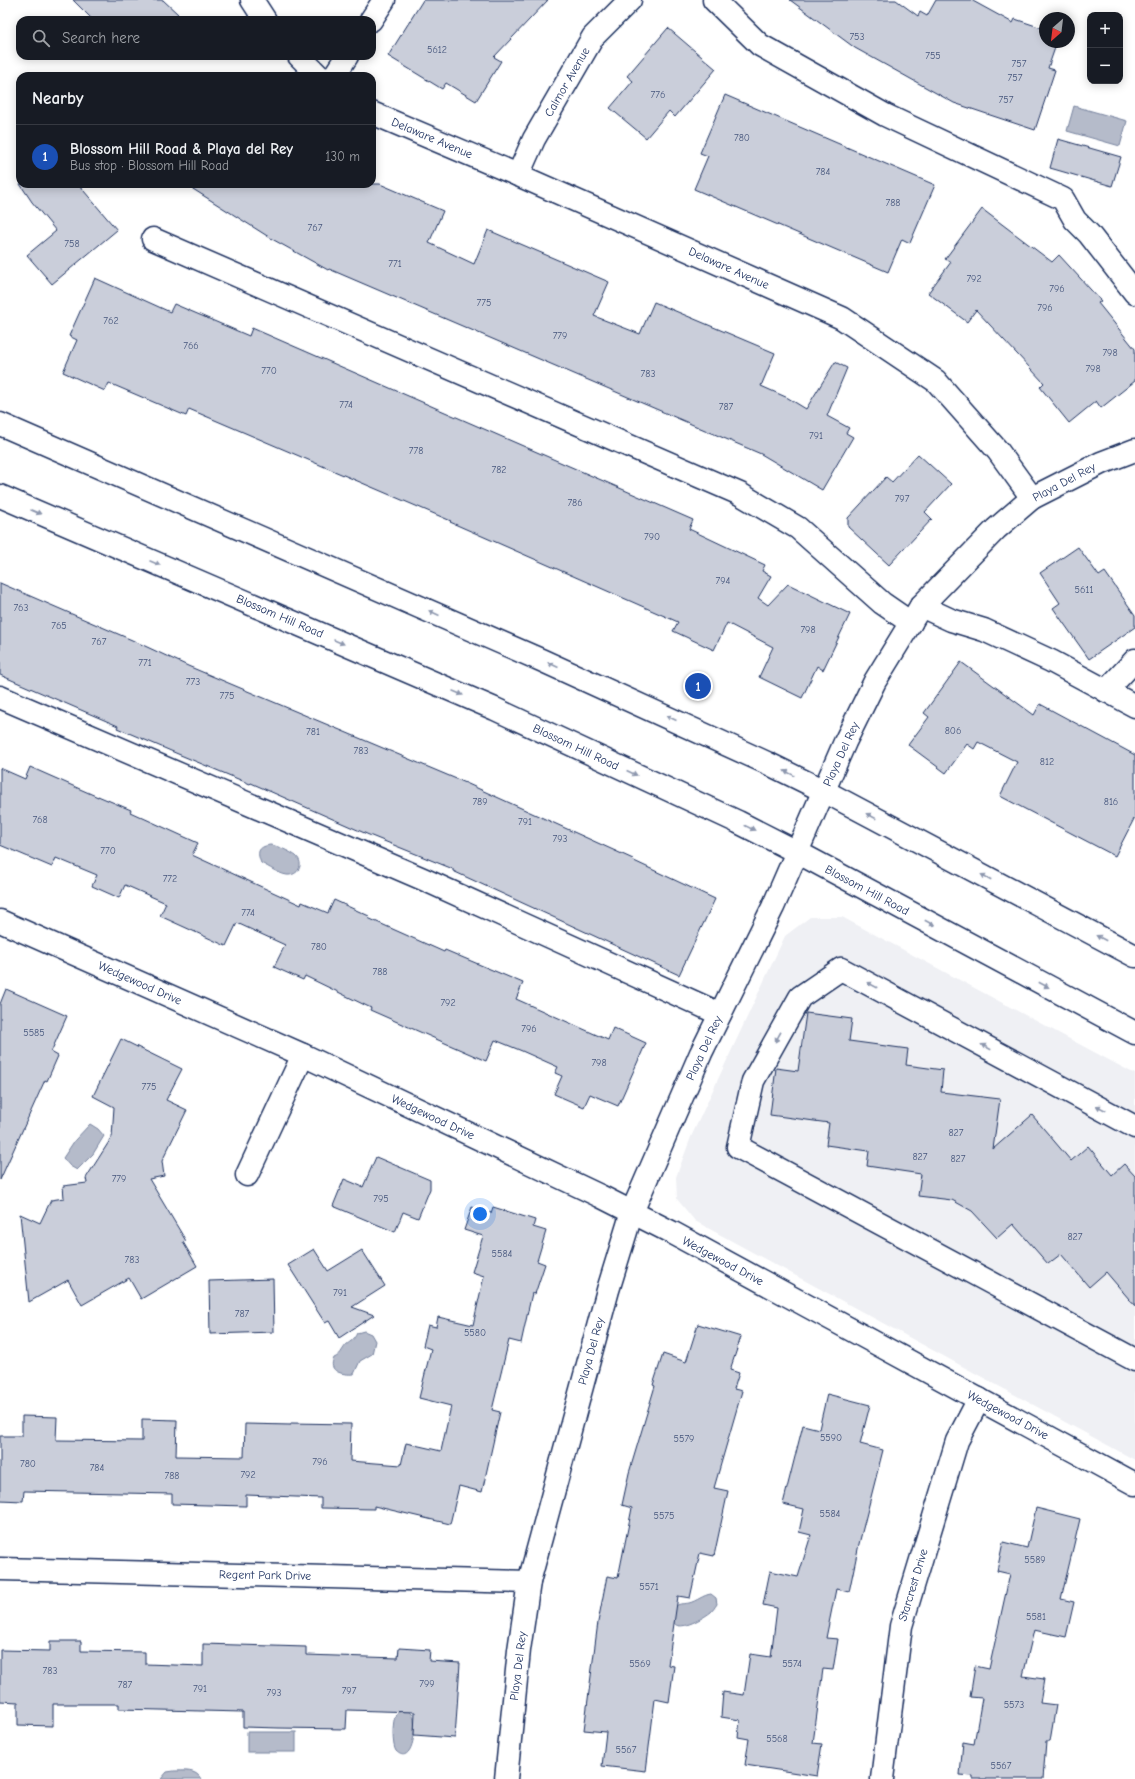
<!DOCTYPE html>
<html lang="en">
<head>
<meta charset="utf-8">
<style>
	:root { --surface:#171b24; --page:#20242c; --text:#f1f3f6; --muted:#9ea1a6; --line:#363941; --accent:#b45309 }
	body { margin:0; font-family:"Comic Neue",sans-serif; background:var(--page); color:var(--text) }
	.controls { position:absolute; right:12px; top:12px; display:grid; overflow:hidden; border-radius:8px; box-shadow:0 2px 10px #0003 }
	.controls button { width:36px; height:36px; display:grid; place-items:center; padding:0; border:0; border-bottom:1px solid var(--line); background:var(--surface); color:var(--text); font:20px sans-serif }
	.compass { position:absolute; left:1039px; top:12px; width:36px; height:36px; border-radius:50%; background:var(--surface); box-shadow:0 2px 10px #0003; rotate:208deg }
	.you { position:absolute; left:480px; top:1214px; width:14px; height:14px; margin:-10px; border:3px solid #fff; border-radius:50%; background:#1a73e8; box-shadow:0 0 0 6px #1a73e833 }
	.badge { display:grid; place-items:center; width:26px; height:26px; border-radius:50%; background:var(--accent); color:#fff; font-size:13px; font-weight:700 }
	.pin { position:absolute; translate:-50% -50%; border:2px solid #fff; box-shadow:0 1px 4px #0006 }
	.list { margin:0; padding:0; list-style:none }
	h2 { display:flex; justify-content:space-between; align-items:center; height:52px; margin:0; padding:0 16px; font-size:17px }
	h2 small { font-size:13px; font-weight:400; color:var(--muted) }
	.list li { display:grid; grid-template-columns:26px 1fr auto; gap:12px; align-items:center; box-sizing:border-box; height:64px; padding:0 16px; border-top:1px solid var(--line) }
	.list b { display:block; font-size:15px; white-space:nowrap }
	.list p { margin:0; font-size:13px; white-space:nowrap; color:var(--muted) }
	.list em { font-size:13px; font-style:normal; color:var(--muted) }
	.icon { flex:none; width:22px; height:22px; fill:none; stroke:currentColor; stroke-width:2; stroke-linecap:round; stroke-linejoin:round }
	.map { position:relative; flex:none; width:1135px; height:1779px; overflow:hidden }
	.search { position:absolute; background:var(--surface); box-shadow:0 2px 10px #0003; left:16px; top:16px; width:360px; height:44px; display:flex; align-items:center; gap:10px; box-sizing:border-box; padding:0 14px; border-radius:12px; color:var(--muted); font-size:15px }
	.panel { position:absolute; background:var(--surface); box-shadow:0 2px 10px #0003; left:16px; top:72px; width:360px; height:116px; border-radius:12px }
	.map>svg:first-child { display:block }
	.built { fill:#eff0f4 }
	.water { fill:#b5bbca; stroke:#77839f }
	.building { fill:#caceda; stroke:#1b2f5e }
	.lines { fill:none; stroke-linecap:round; stroke-linejoin:round }
	.minor-casing { stroke:#1b2f5e; stroke-width:25 }
	.major-casing { stroke:#1b2f5e; stroke-width:25 }
	.minor { stroke:#fff; stroke-width:22 }
	.major { stroke:#fff; stroke-width:22 }
	.oneway { fill:#8d97ae }
	.labels { text-anchor:middle; stroke-width:3; stroke-linejoin:round; paint-order:stroke }
	.number-label { font-size:10px; fill:#47577d }
	.street-label { font-size:12px; fill:#1b2f5e; stroke:#fff }
</style>
</head>
<body>
<div class="map">
<svg width="1135" height="1779" viewBox="0 0 1135 1779">
	<rect width="100%" height="100%" fill="#fff"/>
	<filter id="ink" filterUnits="userSpaceOnUse"><feTurbulence type="fractalNoise" baseFrequency=".025" numOctaves="2"/><feDisplacementMap in="SourceGraphic" scale="8" xChannelSelector="R" yChannelSelector="G"/><feConvolveMatrix kernelMatrix="1 2 1 2 8 2 1 2 1" color-interpolation-filters="sRGB"/></filter>
	<g filter="url(#ink)">
		<polygon class="built" points="810,917 842,917 1135,1074 1135,1460 695,1221 677,1199 676,1177 691,1137 785,936"/>
		<g class="water">
			<polygon points="1074,106 1127,121 1120,146 1067,131"/>
			<path d="M270,845C278,846 289,851 296,856C305,864 298,876 287,875C279,874 269,867 261,863C257,853 257,847 270,845Z"/>
			<polygon points="90,1124 98,1129 104,1136 93,1154 77,1170 70,1166 63,1158 75,1140"/>
			<path d="M364,1331L371,1334L375,1341L372,1354L360,1361L354,1374C343,1375 327,1372 334,1358C341,1355 341,1351 346,1345C352,1340 353,1341 357,1333Z"/>
			<path d="M711,1594L716,1598L717,1604C715,1607 713,1610 711,1612C705,1617 674,1636 673,1619C673,1615 675,1610 676,1606C680,1603 684,1604 689,1603C697,1601 703,1595 711,1594Z"/>
			<path d="M401,1711C405,1711 409,1710 412,1714C418,1723 413,1768 396,1751C392,1746 392,1720 396,1714C396,1714 400,1711 401,1711Z"/>
			<rect x="247" y="1732" width="49" height="20"/>
			<path d="M174,1771C184,1771 196,1769 201,1779H161L167,1772Z"/>
		</g>
		<g class="building">
			<polygon points="73,0 163,0 178,14 173,20 93,20"/>
			<polygon points="423,0 548,0 494,57 501,61 476,101 446,83 442,89 388,56"/>
			<polygon points="790,0 896,0 918,16 920,12 927,16 936,0 971,0 1013,23 1015,19 1045,29 1045,42 1057,42 1048,68 1055,70 1035,130 954,103 855,48"/>
			<polygon points="668,28 716,69 675,117 669,111 646,138 610,108 633,81 627,76"/>
			<polygon points="725,95 935,185 910,243 902,239 888,272 694,189 708,156 700,153"/>
			<polygon points="1058,139 1121,157 1112,186 1050,168"/>
			<polygon points="20,184 78,184 117,230 52,284 27,255 56,231 32,202"/>
			<polygon points="185,184 380,184 443,211 429,243 474,264 488,230 609,282 594,316 640,334 654,302 775,353 761,386 788,398 806,409 835,362 847,368 827,416 849,428 846,433 853,437 822,490 761,454 329,269 328,270 272,239"/>
			<polygon points="982,209 1052,262 1059,255 1101,301 1098,303 1135,349 1135,381 1101,408 1096,401 1069,423 1040,387 1044,383 976,310 967,322 928,293 951,262 945,259"/>
			<polygon points="95,278 170,312 174,304 249,336 252,328 693,520 689,529 765,565 762,571 771,576 758,598 768,605 788,584 850,614 823,670 817,666 802,698 759,677 773,647 727,623 714,650 673,631 678,622 450,522 451,521 264,441 189,409 186,416 109,383 105,391 63,372 77,340 69,336"/>
			<polygon points="918,454 951,484 925,512 932,519 889,565 848,527 848,518 886,477 892,482"/>
			<polygon points="1078,547 1099,576 1105,572 1135,615 1135,627 1089,659 1053,608 1060,603 1040,573"/>
			<polygon points="0,583 132,640 188,666 466,783 633,859 632,860 715,899 679,975 453,871 453,869 369,835 251,783 250,784 178,754 117,728 118,726 0,675"/>
			<polygon points="961,662 1034,715 1040,704 1135,755 1135,817 1115,856 1000,796 1017,762 978,742 974,749 967,744 946,773 908,745 929,717 924,713"/>
			<polygon points="30,767 98,797 98,796 131,810 130,812 198,843 192,855 301,905 302,902 328,913 334,900 369,916 368,918 444,952 445,950 523,983 516,999 608,1040 613,1028 646,1043 618,1106 590,1094 584,1107 554,1094 562,1076 555,1073 558,1067 522,1051 495,1040 486,1061 370,1010 371,1008 305,976 303,980 274,967 285,945 237,923 226,946 160,916 166,903 125,885 119,898 92,886 97,875 56,858 52,867 0,845 0,768 25,779"/>
			<polygon points="6,989 67,1016 51,1052 58,1056 47,1081 45,1080 0,1180 0,1004"/>
			<polygon points="806,1013 852,1019 849,1041 908,1049 906,1065 943,1070 941,1092 1000,1099 993,1149 1032,1115 1071,1161 1088,1146 1112,1175 1124,1164 1135,1176 1135,1306 1106,1272 1089,1287 1061,1254 1048,1264 1013,1224 997,1238 972,1211 952,1200 918,1196 921,1174 867,1166 869,1151 826,1145 829,1123 770,1115 776,1068 798,1071"/>
			<polygon points="121,1039 182,1069 166,1100 187,1110 162,1161 164,1176 149,1179 186,1241 183,1242 197,1266 141,1299 129,1278 82,1305 68,1280 29,1302 20,1214 40,1223 51,1200 64,1198 63,1186 87,1183 86,1178 112,1137 114,1107 93,1096"/>
			<polygon points="376,1157 430,1180 430,1189 418,1218 403,1212 395,1232 333,1206 344,1179 363,1187"/>
			<polygon points="472,1207 491,1213 493,1207 535,1220 533,1227 546,1231 537,1261 545,1264 535,1294 532,1293 521,1343 509,1340 492,1410 500,1412 482,1492 459,1486 450,1524 374,1506 374,1509 321,1508 321,1498 246,1495 246,1506 172,1504 172,1494 24,1491 23,1501 0,1500 0,1436 22,1436 22,1416 57,1417 56,1440 142,1441 142,1419 177,1420 176,1456 244,1457 245,1424 291,1425 291,1423 351,1424 350,1461 401,1465 406,1443 441,1451 451,1406 419,1398 431,1349 423,1346 428,1325 436,1327 438,1317 473,1325 484,1276 472,1272 483,1236 464,1230"/>
			<polygon points="314,1249 328,1271 362,1250 385,1286 352,1307 374,1315 339,1338 329,1321 325,1323 288,1265"/>
			<polygon points="273,1279 274,1332 210,1334 209,1281"/>
			<polygon points="698,1324 741,1337 730,1370 739,1373 734,1389 742,1391 714,1488 728,1491 714,1556 700,1553 690,1598 678,1596 668,1665 674,1666 669,1702 655,1699 646,1771 602,1766 606,1732 584,1730 598,1622 607,1576 618,1578 632,1508 622,1505 629,1473 655,1386 653,1385 663,1354 686,1362"/>
			<polygon points="827,1394 870,1405 860,1444 883,1450 859,1544 849,1592 836,1589 826,1638 838,1639 833,1670 823,1669 813,1743 822,1744 817,1776 745,1765 749,1739 738,1737 740,1720 721,1717 723,1692 744,1695 750,1654 771,1657 777,1608 763,1605 770,1571 798,1577 811,1535 799,1532 804,1509 783,1504 803,1425 819,1429"/>
			<polygon points="1036,1508 1080,1519 1061,1599 1074,1602 1066,1637 1034,1630 1023,1676 1044,1679 1040,1703 1056,1705 1050,1741 1046,1741 1043,1779 973,1779 973,1776 960,1775 963,1742 974,1744 982,1698 970,1697 975,1666 989,1669 1010,1574 997,1571 1003,1542 1027,1548"/>
			<polygon points="50,1641 81,1641 81,1651 145,1652 145,1664 203,1666 203,1644 306,1647 306,1655 398,1658 399,1648 430,1650 429,1661 460,1663 455,1738 414,1735 415,1712 347,1710 346,1729 279,1728 243,1727 243,1712 119,1709 119,1704 53,1704 53,1726 18,1725 18,1702 0,1701 0,1650 50,1651"/>
		</g>
		<g class="lines">
			<defs>
				<g id="minor">
					<polyline points="252,0 265,20"/>
					<polyline points="714,0 760,45 885,115 1063,199 1075,220 1089,234 1135,293"/>
					<polyline points="371,20 384,0"/>
					<polyline points="299,56 319,76"/>
					<polyline points="334,76 347,56"/>
					<polyline points="372,113 518,175 842,318 936,381 998,451 1032,498"/>
					<polyline points="518,175 534,139 593,37 630,0"/>
					<polyline points="153,239 740,494 798,528 882,603 911,623"/>
					<polyline points="921,606 951,620 984,630 1051,661 1135,706"/>
					<polyline points="1106,691 1135,660"/>
					<polyline points="0,697 423,879 720,1014"/>
					<polyline points="0,921 303,1055 600,1196 673,1233 1135,1484"/>
					<polyline points="1135,1127 841,969 800,997 753,1081 738,1147 1135,1360"/>
					<polyline points="247,1175 303,1055"/>
					<polyline points="0,1569 529,1582"/>
					<polyline points="506,1779 519,1650 529,1582 608,1290 632,1212 701,1053 773,907 845,742 875,681 921,606 996,529 1032,498 1101,463 1135,450"/>
					<polyline points="882,1779 901,1626 957,1441 979,1399"/>
				</g>
				<g id="major">
					<polyline points="0,424 541,660 767,763 824,791 1135,956"/>
					<polyline points="0,496 495,709 738,822 797,852 1135,1033"/>
				</g>
			</defs>
			<use href="#minor" class="minor-casing"/>
			<use href="#major" class="major-casing"/>
			<use href="#minor" class="minor"/>
			<use href="#major" class="major"/>
		</g>
		<defs><path id="oneway-solid" d="M-6-.8H1V-3.2L6.5 0L1 3.2V.8H-6Z"/></defs>
		<g class="oneway">
			<use href="#oneway-solid" transform="translate(36 512) rotate(23)"/>
			<use href="#oneway-solid" transform="translate(155 563) rotate(23)"/>
			<use href="#oneway-solid" transform="translate(434 613) rotate(-156)"/>
			<use href="#oneway-solid" transform="translate(339 642) rotate(23)"/>
			<use href="#oneway-solid" transform="translate(553 665) rotate(-156)"/>
			<use href="#oneway-solid" transform="translate(458 693) rotate(23)"/>
			<use href="#oneway-solid" transform="translate(671 718) rotate(-156)"/>
			<use href="#oneway-solid" transform="translate(632 773) rotate(25)"/>
			<use href="#oneway-solid" transform="translate(789 773) rotate(-154)"/>
			<use href="#oneway-solid" transform="translate(871 816) rotate(-152)"/>
			<use href="#oneway-solid" transform="translate(750 828) rotate(26)"/>
			<use href="#oneway-solid" transform="translate(986 877) rotate(-152)"/>
			<use href="#oneway-solid" transform="translate(930 923) rotate(28)"/>
			<use href="#oneway-solid" transform="translate(1101 938) rotate(-152)"/>
			<use href="#oneway-solid" transform="translate(872 985) rotate(-152)"/>
			<use href="#oneway-solid" transform="translate(1044 985) rotate(28)"/>
			<use href="#oneway-solid" transform="translate(778 1037) rotate(119)"/>
			<use href="#oneway-solid" transform="translate(986 1047) rotate(-152)"/>
			<use href="#oneway-solid" transform="translate(1101 1108) rotate(-152)"/>
		</g>
	</g>
	<g class="labels">
		<g class="number-label">
			<text x="857" y="40">753</text>
			<text x="437" y="53">5612</text>
			<text x="933" y="59">755</text>
			<text x="1019" y="67">757</text>
			<text x="1015" y="81">757</text>
			<text x="658" y="98">776</text>
			<text x="1006" y="103">757</text>
			<text x="742" y="141">780</text>
			<text x="823" y="175">784</text>
			<text x="893" y="206">788</text>
			<text x="315" y="231">767</text>
			<text x="72" y="247">758</text>
			<text x="395" y="267">771</text>
			<text x="974" y="282">792</text>
			<text x="1057" y="292">796</text>
			<text x="484" y="306">775</text>
			<text x="1045" y="311">796</text>
			<text x="111" y="324">762</text>
			<text x="560" y="339">779</text>
			<text x="191" y="349">766</text>
			<text x="1110" y="356">798</text>
			<text x="1093" y="372">798</text>
			<text x="269" y="374">770</text>
			<text x="648" y="377">783</text>
			<text x="346" y="408">774</text>
			<text x="726" y="410">787</text>
			<text x="816" y="439">791</text>
			<text x="416" y="454">778</text>
			<text x="499" y="473">782</text>
			<text x="902" y="502">797</text>
			<text x="575" y="506">786</text>
			<text x="652" y="540">790</text>
			<text x="723" y="584">794</text>
			<text x="1084" y="593">5611</text>
			<text x="21" y="611">763</text>
			<text x="59" y="629">765</text>
			<text x="808" y="633">798</text>
			<text x="99" y="645">767</text>
			<text x="145" y="666">771</text>
			<text x="193" y="685">773</text>
			<text x="227" y="699">775</text>
			<text x="953" y="734">806</text>
			<text x="313" y="735">781</text>
			<text x="361" y="754">783</text>
			<text x="1047" y="765">812</text>
			<text x="480" y="805">789</text>
			<text x="1111" y="805">816</text>
			<text x="40" y="823">768</text>
			<text x="525" y="825">791</text>
			<text x="560" y="842">793</text>
			<text x="108" y="854">770</text>
			<text x="170" y="882">772</text>
			<text x="248" y="916">774</text>
			<text x="319" y="950">780</text>
			<text x="380" y="975">788</text>
			<text x="448" y="1006">792</text>
			<text x="529" y="1032">796</text>
			<text x="34" y="1036">5585</text>
			<text x="599" y="1066">798</text>
			<text x="149" y="1090">775</text>
			<text x="956" y="1136">827</text>
			<text x="920" y="1160">827</text>
			<text x="958" y="1162">827</text>
			<text x="119" y="1182">779</text>
			<text x="381" y="1202">795</text>
			<text x="1075" y="1240">827</text>
			<text x="502" y="1257">5584</text>
			<text x="132" y="1263">783</text>
			<text x="340" y="1296">791</text>
			<text x="242" y="1317">787</text>
			<text x="475" y="1336">5580</text>
			<text x="831" y="1441">5590</text>
			<text x="684" y="1442">5579</text>
			<text x="320" y="1465">796</text>
			<text x="28" y="1467">780</text>
			<text x="97" y="1471">784</text>
			<text x="248" y="1478">792</text>
			<text x="172" y="1479">788</text>
			<text x="830" y="1517">5584</text>
			<text x="664" y="1519">5575</text>
			<text x="1035" y="1563">5589</text>
			<text x="649" y="1590">5571</text>
			<text x="1036" y="1620">5581</text>
			<text x="640" y="1667">5569</text>
			<text x="792" y="1667">5574</text>
			<text x="50" y="1674">783</text>
			<text x="427" y="1687">799</text>
			<text x="125" y="1688">787</text>
			<text x="200" y="1692">791</text>
			<text x="349" y="1694">797</text>
			<text x="274" y="1696">793</text>
			<text x="1014" y="1708">5573</text>
			<text x="777" y="1742">5568</text>
			<text x="626" y="1753">5567</text>
			<text x="1001" y="1769">5567</text>
		</g>
		<g class="street-label">
			<text transform="translate(567 82) rotate(-60)" y="4">Calmor Avenue</text>
			<text transform="translate(432 138) rotate(23)" y="4">Delaware Avenue</text>
			<text transform="translate(729 268) rotate(24)" y="4">Delaware Avenue</text>
			<text transform="translate(1064 482) rotate(-28)" y="4">Playa Del Rey</text>
			<text transform="translate(280 616) rotate(23)" y="4">Blossom Hill Road</text>
			<text transform="translate(576 747) rotate(25)" y="4">Blossom Hill Road</text>
			<text transform="translate(841 754) rotate(-65)" y="4">Playa Del Rey</text>
			<text transform="translate(867 890) rotate(28)" y="4">Blossom Hill Road</text>
			<text transform="translate(140 983) rotate(24)" y="4">Wedgewood Drive</text>
			<text transform="translate(704 1048) rotate(-65)" y="4">Playa Del Rey</text>
			<text transform="translate(433 1117) rotate(25)" y="4">Wedgewood Drive</text>
			<text transform="translate(723 1261) rotate(28)" y="4">Wedgewood Drive</text>
			<text transform="translate(591 1351) rotate(-75)" y="4">Playa Del Rey</text>
			<text transform="translate(1008 1415) rotate(28)" y="4">Wedgewood Drive</text>
			<text transform="translate(265 1575) rotate(1)" y="4">Regent Park Drive</text>
			<text transform="translate(913 1585) rotate(-73)" y="4">Starcrest Drive</text>
			<text transform="translate(518 1666) rotate(-83)" y="4">Playa Del Rey</text>
		</g>
	</g>
</svg>
<div class="controls">
<button>+</button>
<button>−</button>
</div>
<svg class="compass" viewBox="-18 -18 36 36"><path d="M0-13l5 13h-10z" fill="#e53935"/><path d="M0 13l5-13h-10z" fill="#9ea1a6"/></svg>
<div class="you"></div>
<div class="pin badge" style="left:698px;top:686px;background:#1a4fb4">1</div>
<div class="search"><svg class="icon" aria-label="search" viewBox="0 0 24 24"><circle cx="10" cy="10" r="6"/><path d="M15 15l6 6"/></svg>Search here</div>
<section class="panel">
<h2>Nearby<small></small></h2>
<ul class="list">
<li><span class="badge" style="background:#1a4fb4">1</span><div><b>Blossom Hill Road &amp; Playa del Rey</b><p>Bus stop · Blossom Hill Road</p></div><em>130 m</em></li>
</ul>
</section>
</div>
</body>
</html>
